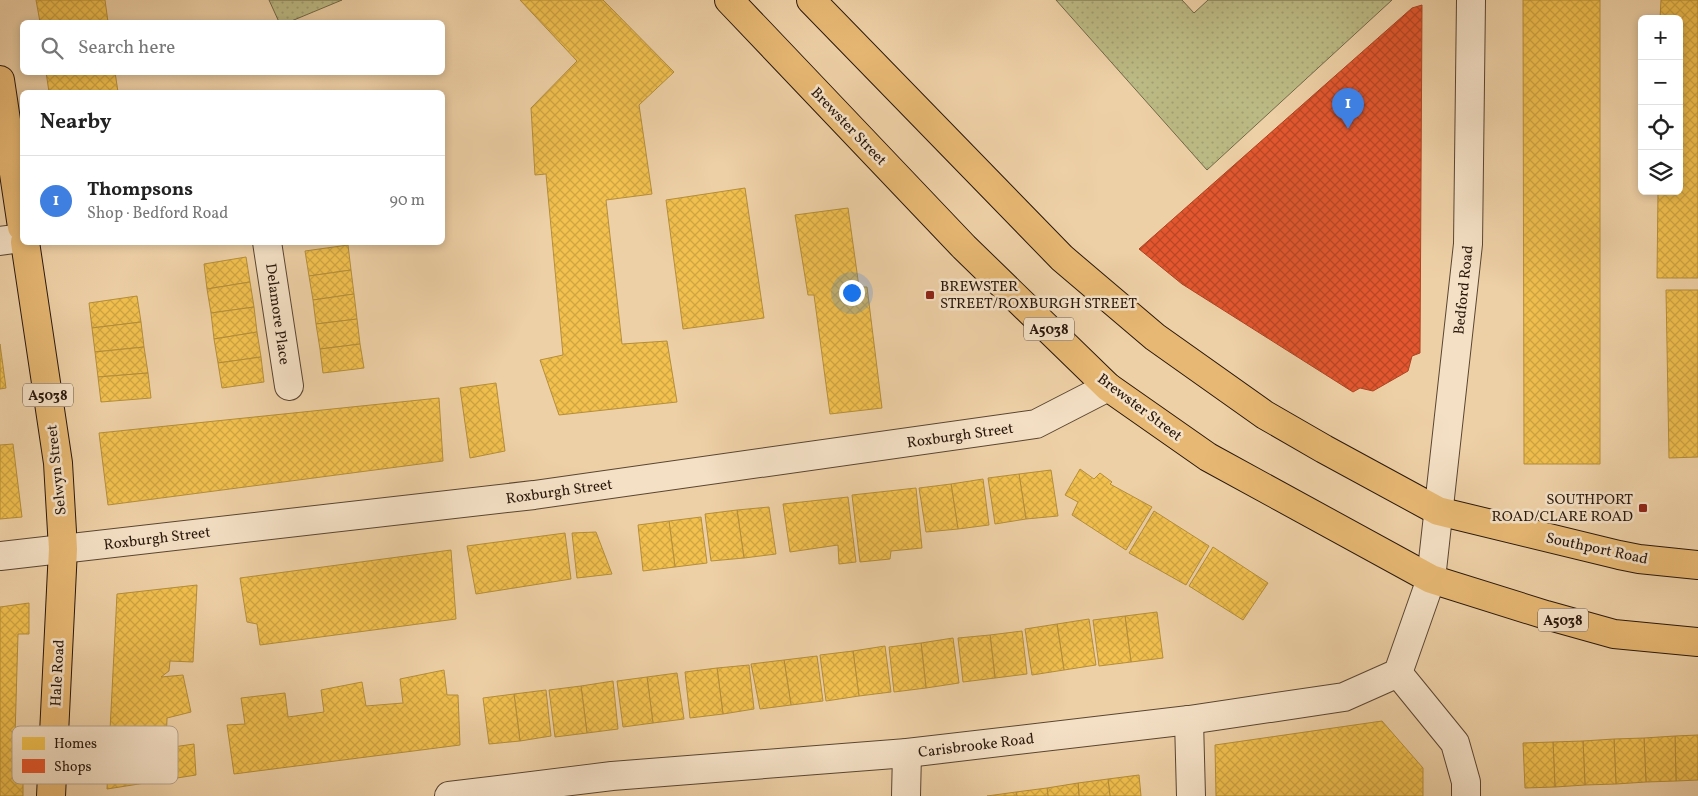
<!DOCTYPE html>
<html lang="en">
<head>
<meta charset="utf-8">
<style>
	:root { --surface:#fff; --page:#f2f2f2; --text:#222; --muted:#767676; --line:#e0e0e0; --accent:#7c3aed }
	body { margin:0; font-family:Vollkorn,serif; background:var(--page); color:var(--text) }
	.controls { position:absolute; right:15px; top:15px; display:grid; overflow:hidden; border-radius:8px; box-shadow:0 2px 8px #0003 }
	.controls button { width:45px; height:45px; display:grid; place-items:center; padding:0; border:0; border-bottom:1px solid var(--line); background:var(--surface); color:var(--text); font:25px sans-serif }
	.you { position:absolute; left:851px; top:292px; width:18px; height:18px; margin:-12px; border:4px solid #fff; border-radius:50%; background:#1a73e8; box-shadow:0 0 0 8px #1a73e833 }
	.badge { display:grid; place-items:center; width:32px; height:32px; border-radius:50%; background:var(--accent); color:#fff; font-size:16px; font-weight:700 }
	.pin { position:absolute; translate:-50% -41px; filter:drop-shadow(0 1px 2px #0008) }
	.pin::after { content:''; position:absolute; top:26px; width:18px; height:15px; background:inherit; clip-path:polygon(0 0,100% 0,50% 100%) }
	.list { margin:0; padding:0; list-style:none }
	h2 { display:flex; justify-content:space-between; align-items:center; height:65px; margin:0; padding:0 20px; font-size:21px }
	h2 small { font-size:16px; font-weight:400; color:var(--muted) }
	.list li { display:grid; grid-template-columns:32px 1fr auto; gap:15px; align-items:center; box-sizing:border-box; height:90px; padding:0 20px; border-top:1px solid var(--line) }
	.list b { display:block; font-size:19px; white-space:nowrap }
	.list p { margin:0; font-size:16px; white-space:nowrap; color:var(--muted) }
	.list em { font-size:16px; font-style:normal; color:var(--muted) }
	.icon { flex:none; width:28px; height:28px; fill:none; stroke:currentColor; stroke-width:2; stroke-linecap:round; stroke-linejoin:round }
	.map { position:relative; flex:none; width:1698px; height:796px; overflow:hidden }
	.search { position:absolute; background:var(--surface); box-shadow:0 2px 8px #0003; left:20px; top:20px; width:425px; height:55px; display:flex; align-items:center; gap:12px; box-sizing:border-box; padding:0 18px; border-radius:8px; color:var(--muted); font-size:19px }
	.panel { position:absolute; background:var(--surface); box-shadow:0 2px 8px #0003; left:20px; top:90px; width:425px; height:155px; border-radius:8px }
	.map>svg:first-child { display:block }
	.grass { fill:url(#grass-dots); stroke:#726848 }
	.homes { fill:url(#homes-cross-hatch); stroke:#b68e3a }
	.shops { fill:url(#shops-cross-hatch); stroke:#ac4424 }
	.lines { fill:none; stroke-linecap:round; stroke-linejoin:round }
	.minor-casing { stroke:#5a4532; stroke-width:30 }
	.major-casing { stroke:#29170c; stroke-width:30 }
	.minor { stroke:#f4e0c5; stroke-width:28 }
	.major { stroke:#e7b873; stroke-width:28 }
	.poi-dot { fill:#8f2418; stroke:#f4e0c5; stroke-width:2 }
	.labels { text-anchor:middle; stroke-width:5; stroke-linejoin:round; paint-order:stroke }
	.shield { fill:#f4e0c5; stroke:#665344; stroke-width:1 }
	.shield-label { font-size:14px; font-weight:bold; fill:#29170c }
	.street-label { font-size:15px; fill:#29170c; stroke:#f4e0c5 }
	.poi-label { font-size:15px; fill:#29170c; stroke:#f4e0c5; text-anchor:start }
	.key { fill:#f4e0c5; stroke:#b7a48e; stroke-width:1 }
	.key-label { font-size:14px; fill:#29170c }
</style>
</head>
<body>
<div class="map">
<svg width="1698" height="796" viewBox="0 0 1698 796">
	<defs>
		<pattern id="grass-dots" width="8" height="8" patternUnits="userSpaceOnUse" patternTransform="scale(1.25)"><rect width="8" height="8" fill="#bcba84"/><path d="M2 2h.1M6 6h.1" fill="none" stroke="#a29f71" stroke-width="1.8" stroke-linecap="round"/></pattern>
		<pattern id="homes-cross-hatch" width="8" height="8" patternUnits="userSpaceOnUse" patternTransform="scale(1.25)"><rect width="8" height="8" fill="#f2c14e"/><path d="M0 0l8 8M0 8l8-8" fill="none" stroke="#d0a543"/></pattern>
		<pattern id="shops-cross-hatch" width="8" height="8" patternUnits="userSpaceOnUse" patternTransform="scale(1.25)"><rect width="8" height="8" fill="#e4572e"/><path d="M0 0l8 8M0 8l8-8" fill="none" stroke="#b94726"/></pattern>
	</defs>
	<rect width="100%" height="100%" fill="#eed0a6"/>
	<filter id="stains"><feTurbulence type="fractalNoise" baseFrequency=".004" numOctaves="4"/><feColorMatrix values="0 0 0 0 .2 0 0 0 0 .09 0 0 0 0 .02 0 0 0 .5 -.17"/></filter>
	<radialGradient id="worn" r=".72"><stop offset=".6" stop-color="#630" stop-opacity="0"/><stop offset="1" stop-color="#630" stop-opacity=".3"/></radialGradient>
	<g class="grass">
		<polygon points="269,0 342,0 289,22 279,22"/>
		<polygon points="1056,0 1182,0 1194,13 1208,0 1392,0 1207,170"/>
	</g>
	<g class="homes">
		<polygon points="36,0 105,0 108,22 40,22"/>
		<polygon points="520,0 603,0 674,72 639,105 652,194 606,200 622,344 667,341 677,402 559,415 540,360 563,355 546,174 535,175 531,108 577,61"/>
		<polygon points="1523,0 1600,0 1600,464 1524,464"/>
		<polygon points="1661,0 1698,0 1698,278 1657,278 1658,191 1679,191 1679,19 1660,19"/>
		<polygon points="46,72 115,72 118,92 49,92"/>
		<polygon points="745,188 764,318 683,329 666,200"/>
		<polygon points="848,208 859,287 867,287 882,408 830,414 814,295 808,295 795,215"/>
		<polygon points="348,245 351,270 309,276 305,251"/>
		<polygon points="246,257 250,282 207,289 204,264"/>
		<polygon points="351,270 354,294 313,300 309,276"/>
		<polygon points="250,282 254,307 211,313 207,289"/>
		<polygon points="1666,290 1698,290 1698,457 1669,458"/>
		<polygon points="354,294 357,319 316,324 313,300"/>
		<polygon points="137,296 141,322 92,328 89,303"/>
		<polygon points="254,307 257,332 214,339 211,313"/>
		<polygon points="357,319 360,344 320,349 316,324"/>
		<polygon points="141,322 144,347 95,352 92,328"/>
		<polygon points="257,332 261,357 218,363 214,339"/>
		<polygon points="0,344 6,388 0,389"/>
		<polygon points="360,344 364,368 323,373 320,349"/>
		<polygon points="144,347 148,373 98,377 95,352"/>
		<polygon points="261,357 264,382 222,388 218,363"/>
		<polygon points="148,373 151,398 101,402 98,377"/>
		<polygon points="496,383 505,451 470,458 460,388"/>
		<polygon points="439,398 443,461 108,505 99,433"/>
		<polygon points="13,444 22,517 0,519 0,445"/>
		<polygon points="1080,469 1094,479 1100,473 1112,482 1110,484 1152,507 1126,550 1072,515 1078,502 1065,495"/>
		<polygon points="1051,470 1058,516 1026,519 1019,474"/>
		<polygon points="1019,474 1026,519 995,524 988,478"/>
		<polygon points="983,479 989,525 958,529 951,484"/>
		<polygon points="951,484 958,529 926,532 919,488"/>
		<polygon points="916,488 922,548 891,551 890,559 860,562 852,495"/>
		<polygon points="848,497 856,562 839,564 838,545 790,552 783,504"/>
		<polygon points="769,507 776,554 744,558 737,510"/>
		<polygon points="737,510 744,558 711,561 705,514"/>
		<polygon points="1154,511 1209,546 1186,585 1129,553"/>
		<polygon points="701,517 707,563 675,567 669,521"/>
		<polygon points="669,521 675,567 643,571 638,525"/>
		<polygon points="596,532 612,574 577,578 572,533"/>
		<polygon points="565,533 571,579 476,594 467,546"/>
		<polygon points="1213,547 1268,583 1243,620 1189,586"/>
		<polygon points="451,550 456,619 260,645 257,624 247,622 240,578"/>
		<polygon points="197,585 193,662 170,661 169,671 161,677 183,675 191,712 167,718 166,748 194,744 196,775 107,789 117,594"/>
		<polygon points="29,603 29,634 18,634 14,770 23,768 23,796 0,796 0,607"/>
		<polygon points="1157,612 1163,658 1131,662 1125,616"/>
		<polygon points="1125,616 1131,662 1099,666 1093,620"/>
		<polygon points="1089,619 1096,665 1064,670 1057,624"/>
		<polygon points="1057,624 1064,670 1032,675 1025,629"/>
		<polygon points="1022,631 1027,674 995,678 990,635"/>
		<polygon points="990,635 995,678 963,682 958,638"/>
		<polygon points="953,638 959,683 926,688 921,643"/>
		<polygon points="921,643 926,688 894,692 889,647"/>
		<polygon points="885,646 891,692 859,696 853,651"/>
		<polygon points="853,651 859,696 826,701 820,655"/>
		<polygon points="817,656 823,701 791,705 784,660"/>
		<polygon points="784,660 791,705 760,709 751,664"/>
		<polygon points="749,665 754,709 723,714 717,668"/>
		<polygon points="717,668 723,714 690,718 685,672"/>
		<polygon points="444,670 447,695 458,695 460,745 234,774 227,725 245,724 241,698 285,693 288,717 324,712 321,690 362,682 366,706 403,703 400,679"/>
		<polygon points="677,673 684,719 653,723 647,677"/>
		<polygon points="647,677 653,723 623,727 617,681"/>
		<polygon points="613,681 618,729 587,733 581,686"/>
		<polygon points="581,686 587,733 555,737 549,690"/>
		<polygon points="546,690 551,736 520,741 514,694"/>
		<polygon points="514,694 520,741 489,744 483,698"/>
		<polygon points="1382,721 1423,768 1423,796 1216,796 1215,745"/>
		<polygon points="1698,735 1698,780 1676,781 1675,736"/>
		<polygon points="1675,736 1676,781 1646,782 1644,738"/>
		<polygon points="1644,738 1646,782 1616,784 1614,739"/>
		<polygon points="1614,739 1616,784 1585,785 1583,741"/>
		<polygon points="1583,741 1585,785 1555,787 1553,742"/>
		<polygon points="1553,742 1555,787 1525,788 1523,743"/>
		<polygon points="1139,775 1141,796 1110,796 1108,779"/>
		<polygon points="1108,779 1110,796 1079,796 1078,783"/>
		<polygon points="1078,783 1079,796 1048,796 1047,788"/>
		<polygon points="1047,788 1048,796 1017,796 1016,792"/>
		<polygon points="1016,792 1017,796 987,796"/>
	</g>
	<polygon class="shops" points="1422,5 1420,353 1412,356 1408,371 1373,391 1360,388 1353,392 1182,284 1139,249 1412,8"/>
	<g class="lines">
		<defs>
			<g id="minor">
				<polyline points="0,241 22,238"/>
				<polyline points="267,242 289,386"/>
				<polyline points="0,556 534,495 1036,424 1108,387"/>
				<polyline points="1398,673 1455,743 1466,782 1466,796"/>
				<polyline points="1189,720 1191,796"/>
				<polyline points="449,796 612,776 907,753 1189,720 1344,697 1398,673 1431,579 1468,244 1471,0"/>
				<polyline points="906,796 907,753"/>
			</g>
			<g id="major">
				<polyline points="729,0 964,247 1108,387 1208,457 1431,579 1546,615 1614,634 1698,642"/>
				<polyline points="811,0 1062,258 1155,337 1265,415 1324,449 1438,511 1619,555 1639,559 1698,565"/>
				<polyline points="0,80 22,227"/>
				<polyline points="25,242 58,463 63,549 51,796"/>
			</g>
		</defs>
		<use href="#minor" class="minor-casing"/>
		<use href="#major" class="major-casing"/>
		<use href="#minor" class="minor"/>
		<use href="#major" class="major"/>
	</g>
	<g class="poi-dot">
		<rect x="925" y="290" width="10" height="10" rx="2.5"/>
		<rect x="1638" y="503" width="10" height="10" rx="2.5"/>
	</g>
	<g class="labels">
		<g class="shield">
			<rect x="1024" y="317.5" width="50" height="23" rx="4"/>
			<rect x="23" y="383.5" width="50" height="23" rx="4"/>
			<rect x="1538" y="608.5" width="50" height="23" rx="4"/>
		</g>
		<g class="shield-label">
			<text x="1049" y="334">A5038</text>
			<text x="48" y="400">A5038</text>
			<text x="1563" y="625">A5038</text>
		</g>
		<g class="street-label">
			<text transform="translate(849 126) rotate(46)" y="5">Brewster Street</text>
			<text transform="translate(1463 290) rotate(-84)" y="5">Bedford Road</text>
			<text transform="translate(278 314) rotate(82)" y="5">Delamore Place</text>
			<text transform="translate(1140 407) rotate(37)" y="5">Brewster Street</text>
			<text transform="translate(960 435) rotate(-8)" y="5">Roxburgh Street</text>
			<text transform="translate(56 470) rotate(-96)" y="5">Selwyn Street</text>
			<text transform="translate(559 491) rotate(-8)" y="5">Roxburgh Street</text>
			<text transform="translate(157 538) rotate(-7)" y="5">Roxburgh Street</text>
			<text transform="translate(1597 548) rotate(12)" y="5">Southport Road</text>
			<text transform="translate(57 673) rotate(-87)" y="5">Hale Road</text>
			<text transform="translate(976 745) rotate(-7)" y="5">Carisbrooke Road</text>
		</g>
		<g class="poi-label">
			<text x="940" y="291">BREWSTER<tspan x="940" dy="17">STREET/ROXBURGH STREET</tspan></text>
			<text x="1633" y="504" text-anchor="end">SOUTHPORT<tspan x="1633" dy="17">ROAD/CLARE ROAD</tspan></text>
		</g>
	</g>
	<rect x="12" y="726" width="166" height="58" rx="8" class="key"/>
	<rect x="22" y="737" width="23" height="13" fill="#f2c14e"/>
	<rect x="22" y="759" width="23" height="14" fill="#e4572e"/>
	<g class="key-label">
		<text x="54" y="748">Homes</text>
		<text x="54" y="771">Shops</text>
	</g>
	<rect width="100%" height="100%" filter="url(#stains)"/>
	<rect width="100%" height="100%" fill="url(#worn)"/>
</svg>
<div class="controls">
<button>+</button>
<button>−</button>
<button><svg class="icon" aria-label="locate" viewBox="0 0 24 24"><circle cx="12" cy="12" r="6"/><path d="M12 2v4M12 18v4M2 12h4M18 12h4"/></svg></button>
<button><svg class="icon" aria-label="layers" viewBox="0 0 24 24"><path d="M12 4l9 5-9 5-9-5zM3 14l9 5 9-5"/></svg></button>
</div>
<div class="you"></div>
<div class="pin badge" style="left:1348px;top:129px;background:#3f7fe0">1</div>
<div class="search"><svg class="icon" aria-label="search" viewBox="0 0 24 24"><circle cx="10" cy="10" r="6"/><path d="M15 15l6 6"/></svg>Search here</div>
<section class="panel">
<h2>Nearby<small></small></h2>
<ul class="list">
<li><span class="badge" style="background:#3f7fe0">1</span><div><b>Thompsons</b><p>Shop · Bedford Road</p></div><em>90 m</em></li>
</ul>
</section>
</div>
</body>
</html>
